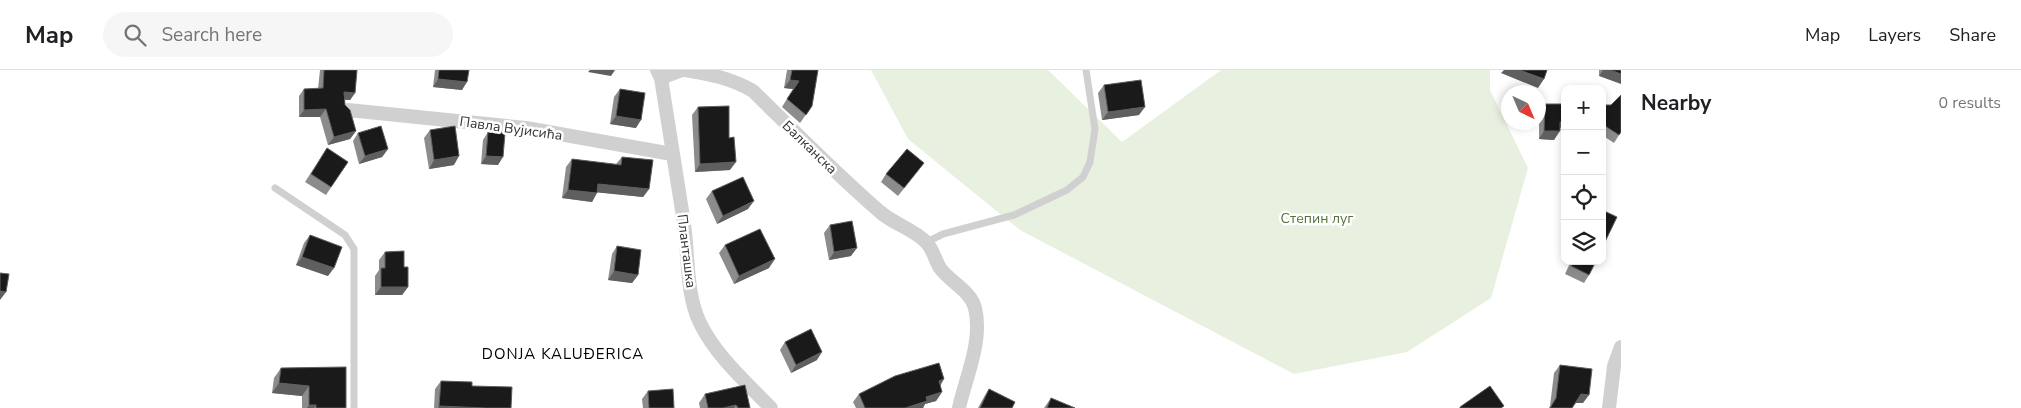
<!DOCTYPE html>
<html lang="en">
<head>
<meta charset="utf-8">
<style>
	:root { --surface:#fff; --page:#f6f6f6; --text:#202124; --muted:#757577; --line:#e0e0e0 }
	body { margin:0; font-family:"Nunito Sans",sans-serif; background:var(--page); color:var(--text) }
	.controls { position:absolute; right:15px; top:15px; display:grid; overflow:hidden; border-radius:10px; box-shadow:0 2px 8px #0003 }
	.controls button { width:45px; height:45px; display:grid; place-items:center; padding:0; border:0; border-bottom:1px solid var(--line); background:var(--surface); color:var(--text); font:25px sans-serif }
	.compass { position:absolute; left:1501px; top:15px; width:45px; height:45px; border-radius:50%; background:var(--surface); box-shadow:0 2px 8px #0003; rotate:136deg }
	.list { margin:0; padding:0; list-style:none }
	h2 { display:flex; justify-content:space-between; align-items:center; height:65px; margin:0; padding:0 20px; font-size:21px }
	h2 small { font-size:16px; font-weight:400; color:var(--muted) }
	.icon { flex:none; width:28px; height:28px; fill:none; stroke:currentColor; stroke-width:2; stroke-linecap:round; stroke-linejoin:round }
	.map { position:relative; flex:none; width:1621px; height:338px; overflow:hidden }
	header { display:flex; align-items:center; gap:30px; box-sizing:border-box; height:70px; padding:0 25px; background:var(--surface); border-bottom:1px solid var(--line) }
	header strong { font-size:24px }
	nav { display:flex; gap:28px; margin-inline-start:auto; font-size:18px }
	.search { width:350px; height:45px; background:var(--page); display:flex; align-items:center; gap:12px; box-sizing:border-box; padding:0 18px; border-radius:28px; color:var(--muted); font-size:19px }
	main { display:flex }
	aside { flex:1; background:var(--surface) }
	.map>svg:first-child { display:block }
	.green { fill:#e8f0e0 }
	.lines { fill:none; stroke-linecap:round; stroke-linejoin:round }
	.service { stroke:#d0d0d0; stroke-width:7 }
	.minor { stroke:#d0d0d0; stroke-width:14 }
	.wall { fill:#8c8c8c }
	.shaded-wall { fill:#5f5f5f }
	.building { fill:#1a1a1a; stroke:#5f5f5f }
	.labels { text-anchor:middle; stroke-width:5; stroke-linejoin:round; paint-order:stroke }
	.street-label { font-size:14px; fill:#333; stroke:#fff }
	.park-label { font-size:14px; fill:#53733b; stroke:#fff }
	.neighbourhood-label { font-size:15px; letter-spacing:1px; fill:#000; stroke:#fff }
</style>
</head>
<body>
<header>
<strong>Map</strong>
<div class="search"><svg class="icon" aria-label="search" viewBox="0 0 24 24"><circle cx="10" cy="10" r="6"/><path d="M15 15l6 6"/></svg>Search here</div>
<nav><a>Map</a><a>Layers</a><a>Share</a></nav>
</header>
<main>
<div class="map">
<svg width="1621" height="338" viewBox="0 0 1621 338">
	<rect width="100%" height="100%" fill="#fff"/>
	<polygon class="green" points="871,0 1048,0 1122,72 1221,0 1490,0 1490,20 1528,98 1491,228 1407,282 1294,304 1020,160 908,69"/>
	<g class="lines">
		<g class="service">
			<polyline points="275,118 345,165 354,179 354,338"/>
			<polyline points="927,172 943,164 1014,145 1067,120 1083,107 1090,92 1095,59 1086,0"/>
		</g>
		<g class="minor">
			<path d="M657,0L661,8C668,54 676,101 683,147C689,181 685,222 700,253C716,286 746,312 771,338"/>
			<path d="M685,0C709,4 731,8 753,21C794,61 835,103 879,141C893,154 912,158 926,172C933,179 935,190 940,198C950,212 971,221 975,238C983,271 966,306 959,338"/>
			<polyline points="661,8 682,0"/>
			<polyline points="348,40 526,58 672,84"/>
			<polyline points="1609,338 1614,296 1621,277"/>
		</g>
	</g>
	<g class="wall">
		<polygon points="320,0 357,0 355,23 350,30 345,30 345,35 356,61 350,69 328,75 320,47 299,47 299,26 304,19 318,19"/>
		<polygon points="435,0 469,0 462,20 433,17"/>
		<polygon points="787,0 818,0 812,36 800,53 782,37 793,19 784,18"/>
		<polygon points="1599,0 1621,0 1599,6"/>
		<polygon points="1104,15 1139,45 1102,50 1098,23"/>
		<polygon points="620,19 636,58 610,54 614,27"/>
		<polygon points="1545,34 1564,52 1560,58 1554,70 1539,69 1539,42"/>
		<polygon points="1602,35 1621,62 1614,73 1602,65"/>
		<polygon points="698,37 729,68 730,100 695,102 692,45"/>
		<polygon points="430,60 454,95 429,99 424,68"/>
		<polygon points="488,62 498,95 481,94 483,70"/>
		<polygon points="358,63 388,79 382,87 359,94 353,71"/>
		<polygon points="327,78 348,92 326,125 305,112"/>
		<polygon points="622,87 649,119 643,127 597,122 592,132 562,128 566,97 572,89 616,94"/>
		<polygon points="924,93 898,126 881,112 886,104"/>
		<polygon points="712,121 748,139 717,154 706,129"/>
		<polygon points="830,155 851,186 829,190 824,163"/>
		<polygon points="310,165 328,206 296,195 304,173"/>
		<polygon points="725,175 769,198 734,214 719,183"/>
		<polygon points="617,176 638,205 632,213 608,210 612,184"/>
		<polygon points="385,182 404,197 408,217 402,225 375,225 375,206 379,200 379,190"/>
		<polygon points="1571,191 1596,191 1589,205 1584,213 1565,204"/>
		<polygon points="785,272 817,290 791,303 780,280"/>
		<polygon points="1560,295 1583,333 1576,333 1572,338 1549,338 1550,336 1554,303"/>
		<polygon points="281,298 346,338 302,338 302,326 272,323 274,308"/>
		<polygon points="441,311 472,316 511,338 434,338 435,319"/>
		<polygon points="940,316 942,322 936,331 925,334 923,338 856,338 853,332 859,324"/>
		<polygon points="989,319 1012,338 978,338 984,327"/>
		<polygon points="648,321 674,338 643,338 642,329"/>
		<polygon points="705,324 750,338 700,338 699,333"/>
		<polygon points="1051,328 1075,338 1044,338"/>
	</g>
	<g class="shaded-wall">
		<polygon points="590,0 615,0 611,6 588,2"/>
		<polygon points="1504,0 1519,0 1544,9 1538,18 1501,3"/>
		<polygon points="1603,0 1610,0 1621,4 1621,14 1599,6"/>
		<polygon points="438,9 467,12 462,20 433,17"/>
		<polygon points="790,10 799,11 793,19 784,18"/>
		<polygon points="344,22 355,23 350,30 339,29"/>
		<polygon points="1145,37 1139,45 1102,50 1108,42"/>
		<polygon points="326,39 320,47 299,47 304,40"/>
		<polygon points="616,46 641,50 636,58 610,54"/>
		<polygon points="1560,52 1564,52 1559,60"/>
		<polygon points="356,61 350,69 328,75 334,67"/>
		<polygon points="1544,61 1560,61 1554,70 1539,69"/>
		<polygon points="388,79 382,87 359,94 365,86"/>
		<polygon points="459,86 454,95 429,99 434,90"/>
		<polygon points="486,86 503,87 498,95 481,94"/>
		<polygon points="736,92 730,100 695,102 700,94"/>
		<polygon points="598,114 649,119 643,127 593,122"/>
		<polygon points="568,120 597,123 592,132 562,128"/>
		<polygon points="754,131 748,139 717,154 723,146"/>
		<polygon points="857,178 851,186 829,190 834,182"/>
		<polygon points="302,187 334,198 328,206 296,195"/>
		<polygon points="775,189 769,198 734,214 739,206"/>
		<polygon points="614,201 638,205 632,213 608,210"/>
		<polygon points="381,217 408,217 402,225 375,225"/>
		<polygon points="0,221 6,222 0,230"/>
		<polygon points="822,282 817,290 791,303 796,295"/>
		<polygon points="944,309 939,318 939,311"/>
		<polygon points="279,313 309,316 302,326 272,323"/>
		<polygon points="942,322 936,331 925,334 923,338 905,338 926,327"/>
		<polygon points="1581,324 1589,325 1583,333 1575,333"/>
		<polygon points="309,335 316,335 314,338 307,338"/>
		<polygon points="736,335 734,338 723,338"/>
		<polygon points="439,336 486,338 438,338"/>
	</g>
	<g class="building">
		<polygon points="324,0 357,0 355,23 344,22 345,35 350,40 356,61 334,67 326,39 304,40 304,19 323,18"/>
		<polygon points="439,0 469,0 467,12 438,9"/>
		<polygon points="792,0 818,0 812,36 806,45 787,29 799,11 790,10"/>
		<polygon points="1519,0 1547,0 1544,9"/>
		<polygon points="1610,0 1621,0 1621,4"/>
		<polygon points="1141,10 1145,37 1108,42 1104,15"/>
		<polygon points="620,19 645,23 641,50 616,46"/>
		<polygon points="1621,25 1621,62 1619,65 1602,54 1602,35 1611,35"/>
		<polygon points="1545,34 1565,34 1564,52 1560,52 1560,61 1544,61"/>
		<polygon points="729,36 729,68 734,67 736,92 700,94 698,37"/>
		<polygon points="381,56 388,79 365,86 358,63"/>
		<polygon points="455,56 459,86 434,90 430,60"/>
		<polygon points="488,62 505,63 503,87 486,86"/>
		<polygon points="327,78 348,92 331,117 311,104"/>
		<polygon points="907,79 924,93 904,118 886,104"/>
		<polygon points="622,87 653,90 649,119 598,114 597,123 568,120 572,89 621,95"/>
		<polygon points="743,107 754,131 723,146 712,121"/>
		<polygon points="1602,140 1617,147 1602,178"/>
		<polygon points="852,151 857,178 834,182 830,155"/>
		<polygon points="760,159 775,189 739,206 725,175"/>
		<polygon points="310,165 342,177 334,198 302,187"/>
		<polygon points="617,176 641,180 638,205 614,201"/>
		<polygon points="404,181 404,197 408,197 408,217 381,217 381,198 385,198 385,182"/>
		<polygon points="1573,191 1596,191 1589,205 1571,196"/>
		<polygon points="0,203 9,204 6,222 0,221"/>
		<polygon points="811,259 822,282 796,295 785,272"/>
		<polygon points="939,293 944,309 939,311 942,322 926,327 927,331 905,338 865,338 859,324 895,306"/>
		<polygon points="1560,295 1592,299 1589,325 1581,324 1572,338 1550,338 1556,328"/>
		<polygon points="346,297 346,338 316,338 316,335 309,335 309,316 279,313 281,298"/>
		<polygon points="441,311 472,312 472,316 512,317 511,338 486,338 439,336"/>
		<polygon points="745,315 750,338 738,338 736,335 723,338 708,338 705,324"/>
		<polygon points="1490,316 1504,336 1501,338 1460,338 1460,337"/>
		<polygon points="673,319 674,338 649,338 648,321"/>
		<polygon points="989,319 1015,332 1012,338 980,338"/>
		<polygon points="1051,328 1075,338 1047,338"/>
	</g>
	<g class="labels">
		<g class="street-label">
			<text transform="translate(511 58) rotate(8)" y="5">Павла Вујисића</text>
			<text transform="translate(810 77) rotate(44)" y="5">Балканска</text>
			<text transform="translate(687 181) rotate(83)" y="5">Планташка</text>
		</g>
		<g class="park-label">
			<text x="1317" y="153">Степин луг</text>
		</g>
		<g class="neighbourhood-label">
			<text x="563" y="289">DONJA KALUĐERICA</text>
		</g>
	</g>
</svg>
<div class="controls">
<button>+</button>
<button>−</button>
<button><svg class="icon" aria-label="locate" viewBox="0 0 24 24"><circle cx="12" cy="12" r="6"/><path d="M12 2v4M12 18v4M2 12h4M18 12h4"/></svg></button>
<button><svg class="icon" aria-label="layers" viewBox="0 0 24 24"><path d="M12 4l9 5-9 5-9-5zM3 14l9 5 9-5"/></svg></button>
</div>
<svg class="compass" viewBox="-18 -18 36 36"><path d="M0-13l5 13h-10z" fill="#e53935"/><path d="M0 13l5-13h-10z" fill="#757577"/></svg>
</div>
<aside>
<h2>Nearby<small>0 results</small></h2>
<ul class="list">
</ul>
</aside>
</main>
</body>
</html>
